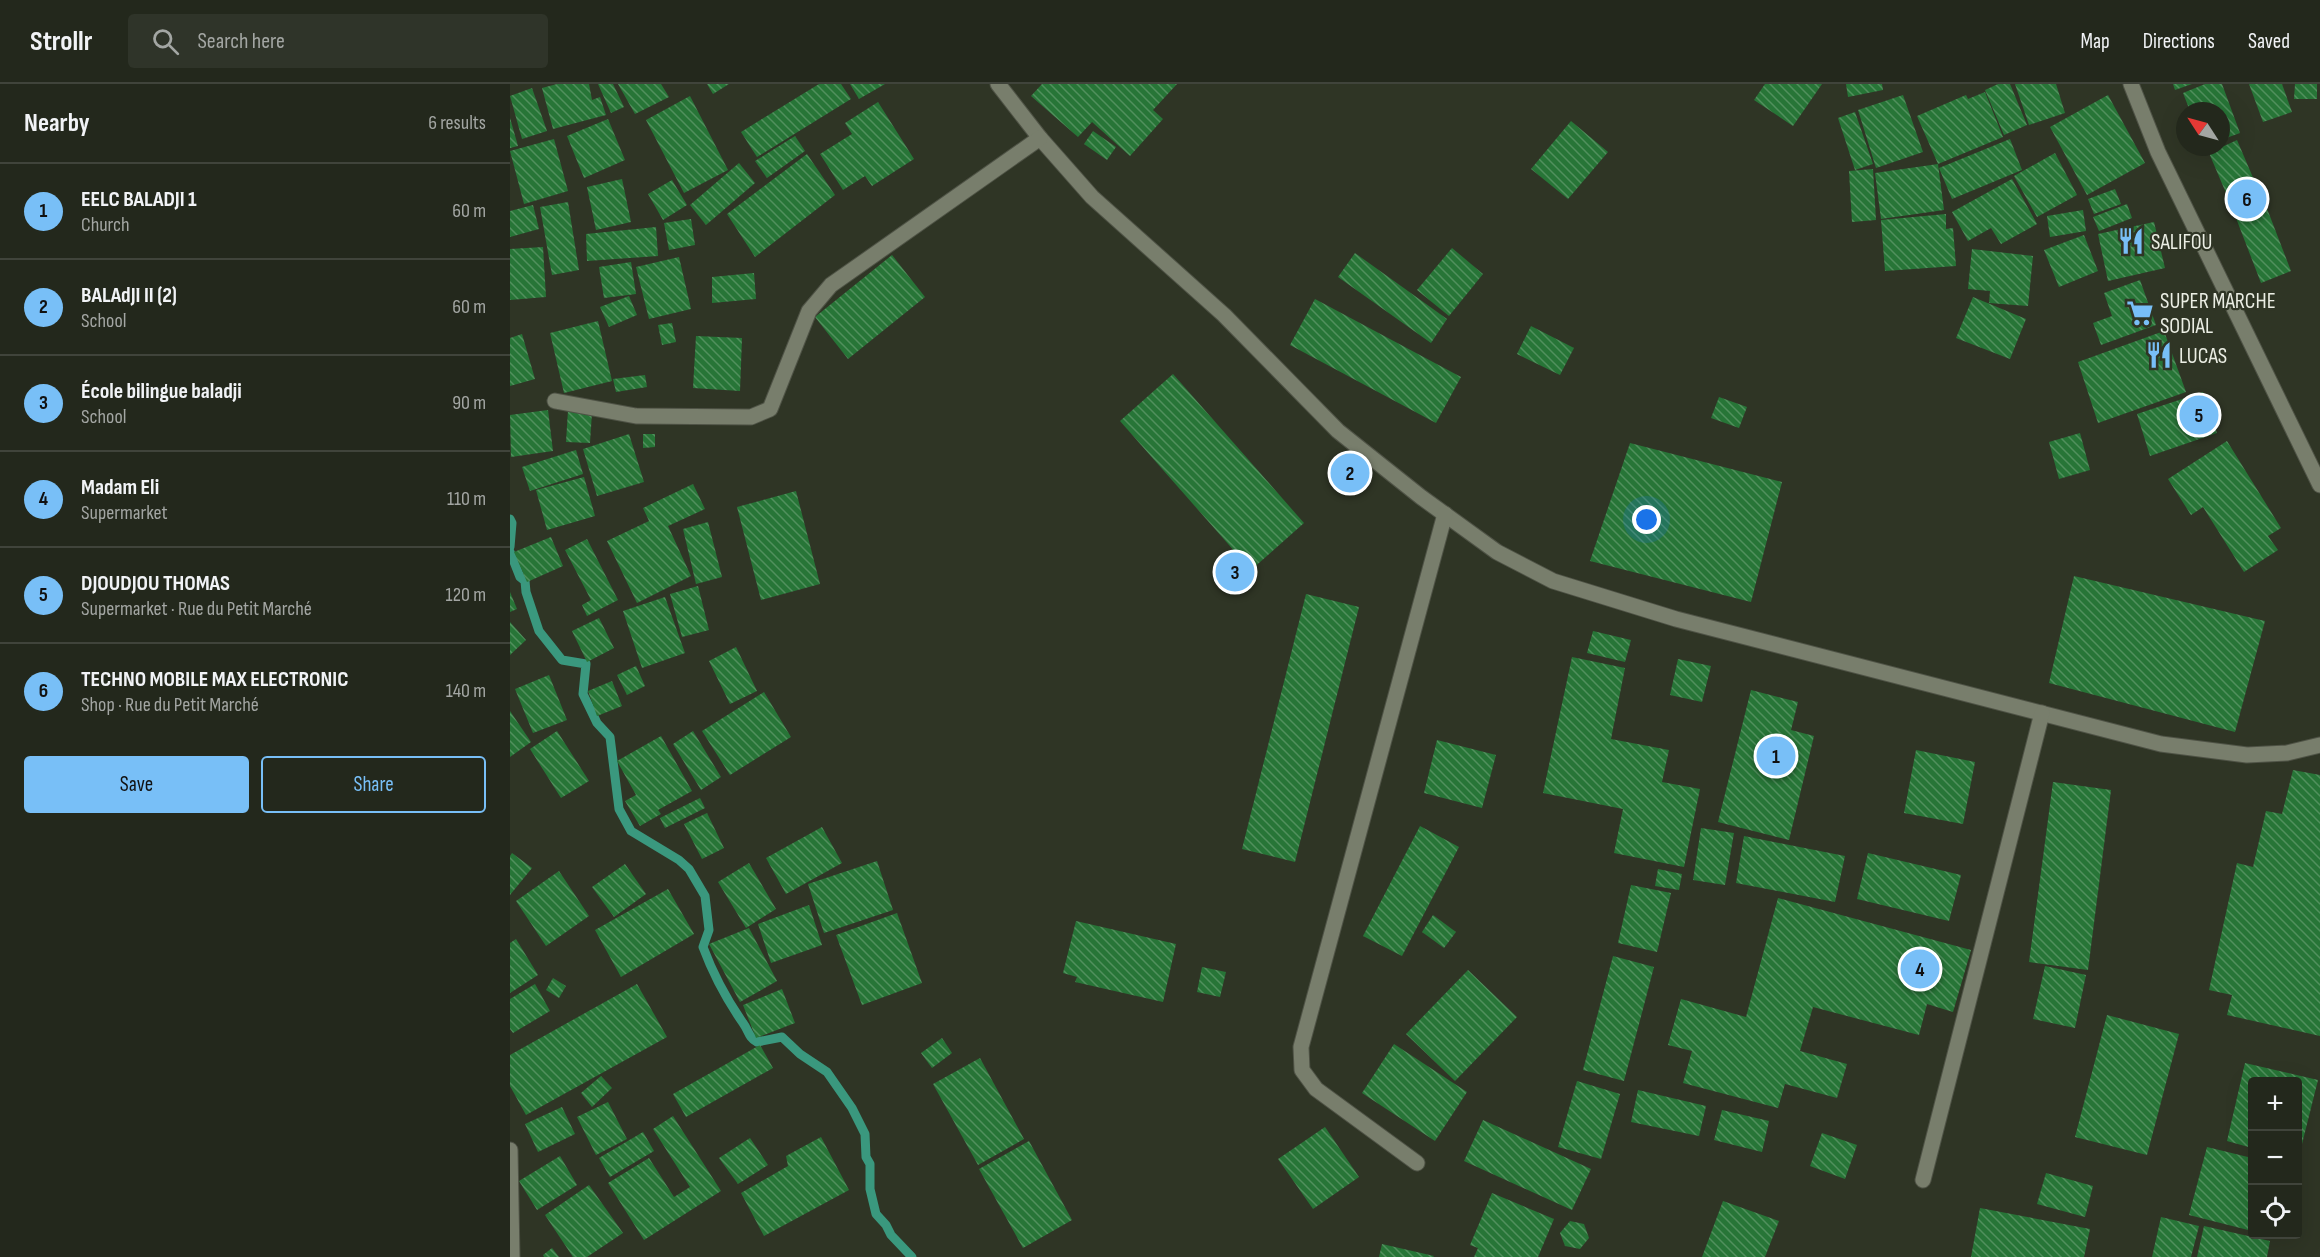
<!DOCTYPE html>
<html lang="en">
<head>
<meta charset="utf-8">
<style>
	:root { --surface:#23281c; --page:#2f3429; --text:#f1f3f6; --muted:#a3a6a3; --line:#40443b; --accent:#78bff7 }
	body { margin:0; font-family:"Sofia Sans Condensed",sans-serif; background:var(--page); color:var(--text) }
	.controls { position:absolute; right:18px; bottom:18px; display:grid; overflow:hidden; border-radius:6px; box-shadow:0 6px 24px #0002 }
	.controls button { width:54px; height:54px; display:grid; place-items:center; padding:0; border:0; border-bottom:2px solid var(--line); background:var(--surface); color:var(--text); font:30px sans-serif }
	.compass { position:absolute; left:1666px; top:18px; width:54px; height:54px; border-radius:50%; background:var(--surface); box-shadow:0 6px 24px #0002; rotate:306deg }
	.you { position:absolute; left:1137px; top:436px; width:21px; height:21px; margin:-15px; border:4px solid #fff; border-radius:50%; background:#1a73e8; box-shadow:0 0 0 9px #1a73e833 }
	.badge { display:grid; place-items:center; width:39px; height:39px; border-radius:50%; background:var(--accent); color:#111; font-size:20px; font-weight:700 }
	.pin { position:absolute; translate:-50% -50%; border:3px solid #fff; box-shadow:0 2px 6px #0006 }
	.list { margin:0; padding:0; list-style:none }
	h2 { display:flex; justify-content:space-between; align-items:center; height:78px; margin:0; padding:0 24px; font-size:26px }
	h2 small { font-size:20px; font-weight:400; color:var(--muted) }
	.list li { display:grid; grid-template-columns:39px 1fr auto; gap:18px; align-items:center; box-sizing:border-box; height:96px; padding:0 24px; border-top:2px solid var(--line) }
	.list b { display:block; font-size:22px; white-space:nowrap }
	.list p { margin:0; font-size:20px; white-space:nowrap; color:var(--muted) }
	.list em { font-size:20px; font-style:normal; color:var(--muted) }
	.actions { display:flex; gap:12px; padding:18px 24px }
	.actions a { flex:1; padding:14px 0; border:2px solid var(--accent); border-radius:6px; text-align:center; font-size:21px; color:var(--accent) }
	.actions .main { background:var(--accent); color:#111 }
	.icon { flex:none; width:33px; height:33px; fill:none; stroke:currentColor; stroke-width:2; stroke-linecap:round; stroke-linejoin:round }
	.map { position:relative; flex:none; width:1810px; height:1173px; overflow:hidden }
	header { display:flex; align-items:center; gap:36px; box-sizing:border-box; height:84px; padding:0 30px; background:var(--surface); border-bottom:2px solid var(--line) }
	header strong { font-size:28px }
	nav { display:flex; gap:33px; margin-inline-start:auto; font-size:21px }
	.search { width:420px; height:54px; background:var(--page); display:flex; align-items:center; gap:15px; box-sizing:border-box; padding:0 21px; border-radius:6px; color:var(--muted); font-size:22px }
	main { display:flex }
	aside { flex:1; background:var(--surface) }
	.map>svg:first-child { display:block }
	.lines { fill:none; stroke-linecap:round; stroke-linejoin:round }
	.stream { stroke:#3a987e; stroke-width:9 }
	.building { fill:url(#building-back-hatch) }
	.minor-casing { stroke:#4f5346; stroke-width:17 }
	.tertiary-casing { stroke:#4f5346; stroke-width:17 }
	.minor { stroke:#787e6c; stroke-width:15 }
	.tertiary { stroke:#787e6c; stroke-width:15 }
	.labels { text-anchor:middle; stroke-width:4.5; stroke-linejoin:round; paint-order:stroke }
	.poi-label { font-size:22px; fill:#ebeee4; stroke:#2f3525; text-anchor:start }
</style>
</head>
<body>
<header>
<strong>Strollr</strong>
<div class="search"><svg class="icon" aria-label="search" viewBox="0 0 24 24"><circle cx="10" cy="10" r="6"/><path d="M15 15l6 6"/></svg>Search here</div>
<nav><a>Map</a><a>Directions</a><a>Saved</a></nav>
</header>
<main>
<aside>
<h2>Nearby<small>6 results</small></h2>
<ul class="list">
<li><span class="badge">1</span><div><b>EELC BALADJI 1</b><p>Church</p></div><em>60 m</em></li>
<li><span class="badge">2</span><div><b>BALAdJI II (2)</b><p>School</p></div><em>60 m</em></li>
<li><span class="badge">3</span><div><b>École bilingue baladji</b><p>School</p></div><em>90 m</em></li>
<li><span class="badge">4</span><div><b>Madam Eli</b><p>Supermarket</p></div><em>110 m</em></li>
<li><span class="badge">5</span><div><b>DJOUDJOU THOMAS</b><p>Supermarket · Rue du Petit Marché</p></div><em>120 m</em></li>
<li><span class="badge">6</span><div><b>TECHNO MOBILE MAX ELECTRONIC</b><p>Shop · Rue du Petit Marché</p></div><em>140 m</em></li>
</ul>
<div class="actions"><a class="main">Save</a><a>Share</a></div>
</aside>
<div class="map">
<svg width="1810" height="1173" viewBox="0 0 1810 1173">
	<defs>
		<pattern id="building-back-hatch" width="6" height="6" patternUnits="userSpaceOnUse" patternTransform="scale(1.5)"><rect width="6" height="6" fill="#277537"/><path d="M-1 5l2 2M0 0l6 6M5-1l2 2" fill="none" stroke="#51905d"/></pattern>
	</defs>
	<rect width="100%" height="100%" fill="#2f3525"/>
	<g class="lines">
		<g class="stream">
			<polyline points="0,435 2,439 0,463"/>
			<path d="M0,468L10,493L15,497L16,508L29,547L52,576L76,580L73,610L87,639L100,653L109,725L121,747L169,776L179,785L195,812L199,846L193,863C203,890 217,916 233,939C239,947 238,953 247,958L272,953L290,970L317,988L342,1024L355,1050L356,1073L360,1080V1105L366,1130L376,1141L381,1151L402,1173"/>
		</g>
	</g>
	<g class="building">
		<polygon points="47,0 79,0 82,16 90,13 96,31 43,45 32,4"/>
		<polygon points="88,0 103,0 114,23 101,29"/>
		<polygon points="108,0 151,0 159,13 125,30"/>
		<polygon points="197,0 219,0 203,10"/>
		<polygon points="309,0 331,0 341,15 247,73 231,48"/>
		<polygon points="340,0 375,0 349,15"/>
		<polygon points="532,0 667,0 643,26 653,35 620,72 582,38 568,53 521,12"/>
		<polygon points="1255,0 1312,0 1283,42 1244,16"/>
		<polygon points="1336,0 1372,0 1373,6 1338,13"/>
		<polygon points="1488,0 1500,0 1517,41 1494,51 1475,6"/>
		<polygon points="1505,0 1546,0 1555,29 1519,41"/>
		<polygon points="1663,0 1682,0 1665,6"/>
		<polygon points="1695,0 1712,0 1730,49 1711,56 1711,27 1680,27 1673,9"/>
		<polygon points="1739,0 1772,0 1782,28 1753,38"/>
		<polygon points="1785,0 1807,0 1807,15 1784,15"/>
		<polygon points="22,4 37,47 12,55 0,12"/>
		<polygon points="1475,8 1493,53 1428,80 1407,32 1456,11 1458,15"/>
		<polygon points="1393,11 1413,68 1366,84 1348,26"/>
		<polygon points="1598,11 1635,79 1577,111 1540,43"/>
		<polygon points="180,12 218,86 174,109 136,36"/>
		<polygon points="368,18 404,75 362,102 355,92 333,106 310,70 342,50 335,39"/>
		<polygon points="1345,28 1363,80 1345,86 1328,34"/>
		<polygon points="0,34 8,62 0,64"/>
		<polygon points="98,35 115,76 74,94 57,52"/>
		<polygon points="1061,37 1098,68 1058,115 1021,85"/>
		<polygon points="583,47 606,63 597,76 574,60"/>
		<polygon points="285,52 295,67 257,94 245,77"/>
		<polygon points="44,55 58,107 14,120 0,67"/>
		<polygon points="1500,55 1512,86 1442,115 1429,84"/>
		<polygon points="1727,56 1747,103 1719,116 1699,69"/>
		<polygon points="1545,69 1567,111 1527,133 1504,92"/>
		<polygon points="297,70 325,111 245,173 217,130"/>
		<polygon points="229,79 245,99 196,141 180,121"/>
		<polygon points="1428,80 1434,126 1371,135 1365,89"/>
		<polygon points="1363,85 1366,136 1342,138 1339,87"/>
		<polygon points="112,95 121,138 86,146 77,103"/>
		<polygon points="1502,95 1527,140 1491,160 1481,144 1458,157 1442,128"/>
		<polygon points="162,96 177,121 153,136 138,110"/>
		<polygon points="1605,105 1611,120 1584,130 1578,115"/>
		<polygon points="1751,109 1781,187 1751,199 1721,121"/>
		<polygon points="58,118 69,186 42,191 30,123"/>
		<polygon points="1617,120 1622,134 1589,147 1583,133"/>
		<polygon points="23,121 29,145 0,153 0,127"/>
		<polygon points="1573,126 1576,147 1540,153 1537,132"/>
		<polygon points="1436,130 1436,145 1443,144 1446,182 1375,187 1371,136"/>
		<polygon points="181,135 185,161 159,166 154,139"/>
		<polygon points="1644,138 1655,184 1598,197 1588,150"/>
		<polygon points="146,143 148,172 77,177 76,150"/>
		<polygon points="1574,151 1588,187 1549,203 1534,166"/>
		<polygon points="33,163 36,213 0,216 0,165"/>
		<polygon points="942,164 973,190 939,232 907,206"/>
		<polygon points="1462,165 1523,172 1518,222 1479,219 1480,207 1458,205"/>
		<polygon points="845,169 937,235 921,259 828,193"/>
		<polygon points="382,171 415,213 338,275 305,233"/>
		<polygon points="169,173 181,225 139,235 126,183"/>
		<polygon points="121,178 126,210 94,214 89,183"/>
		<polygon points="244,189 246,215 202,219 202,193"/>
		<polygon points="1630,196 1646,241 1591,261 1583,239 1602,232 1594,209"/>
		<polygon points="119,212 127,231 99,243 90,223"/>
		<polygon points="1463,213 1516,235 1500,275 1446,254"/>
		<polygon points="805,215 951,293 926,339 780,261"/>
		<polygon points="88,237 102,297 54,309 40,249"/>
		<polygon points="162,239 166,258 152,261 148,241"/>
		<polygon points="1021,242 1064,264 1050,291 1007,270"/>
		<polygon points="1654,247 1676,308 1588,339 1568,278"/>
		<polygon points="12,250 25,295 0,302 0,254"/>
		<polygon points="186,252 232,254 230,307 183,304"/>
		<polygon points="663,290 794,439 741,486 610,337"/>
		<polygon points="135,291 137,303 106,308 103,295"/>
		<polygon points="1693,308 1707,349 1640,372 1627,330"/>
		<polygon points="1209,313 1237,323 1229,344 1201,334"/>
		<polygon points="38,326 43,367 1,373 0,331"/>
		<polygon points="58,326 82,328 80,359 56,358"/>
		<polygon points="1570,349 1580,386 1549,395 1539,358"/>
		<polygon points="119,350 134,398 87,412 73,365"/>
		<polygon points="133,350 145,350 145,363 133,364"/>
		<polygon points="1717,357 1771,444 1758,452 1768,466 1734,488 1693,423 1681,431 1658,395"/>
		<polygon points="1120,359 1272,398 1241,518 1080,477"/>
		<polygon points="66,366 73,390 20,407 12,383"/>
		<polygon points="74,393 85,432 37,446 26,406"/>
		<polygon points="183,400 195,425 158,442 181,492 127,519 97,457 139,437 133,424"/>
		<polygon points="286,407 310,500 251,516 227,423"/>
		<polygon points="198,438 212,493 186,500 173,445"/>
		<polygon points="41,453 53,482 17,498 4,468"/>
		<polygon points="77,455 108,516 77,532 72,521 81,516 55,466"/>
		<polygon points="1564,492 1755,537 1725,648 1539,599"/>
		<polygon points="188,502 199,546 172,553 160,510"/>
		<polygon points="0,508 7,525 0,528"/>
		<polygon points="796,510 849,523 785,778 732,765"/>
		<polygon points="155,513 175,569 132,584 113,527"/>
		<polygon points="89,534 104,564 77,578 62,547"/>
		<polygon points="0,538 16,556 0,571"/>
		<polygon points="1083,547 1121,556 1115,578 1077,569"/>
		<polygon points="226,563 247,607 220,620 199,577"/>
		<polygon points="1062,573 1115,584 1101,655 1159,666 1152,698 1190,705 1174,783 1104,769 1113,725 1033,709"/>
		<polygon points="1168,575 1201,582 1192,618 1160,611"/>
		<polygon points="126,582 135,602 117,611 107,591"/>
		<polygon points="39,591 57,636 23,649 5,605"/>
		<polygon points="102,597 112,622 87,632 78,607"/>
		<polygon points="1241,606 1288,618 1281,646 1304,652 1279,756 1208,738"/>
		<polygon points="254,608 281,653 220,691 192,647"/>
		<polygon points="0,627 21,658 0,673"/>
		<polygon points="47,647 79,697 51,714 20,665"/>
		<polygon points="183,647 211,693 191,706 163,660"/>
		<polygon points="151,652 182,707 148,726 151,730 130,742 115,717 126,711 107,677"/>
		<polygon points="927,656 986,671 972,724 914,709"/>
		<polygon points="1406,666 1465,678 1453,740 1394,729"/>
		<polygon points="1783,686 1810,691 1810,952 1717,931 1722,911 1699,906 1727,779 1743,783 1756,727 1772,730"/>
		<polygon points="1543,698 1601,706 1578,886 1519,878"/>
		<polygon points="190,714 195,724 155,744 150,734"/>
		<polygon points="197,729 214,764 192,775 174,740"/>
		<polygon points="910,742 949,763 892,872 853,852"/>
		<polygon points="312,743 332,779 276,810 256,774"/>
		<polygon points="1191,744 1224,749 1215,801 1183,796"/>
		<polygon points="1234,752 1335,772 1325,818 1226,799"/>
		<polygon points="2,769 22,784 0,811 0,772"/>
		<polygon points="1358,769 1451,791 1439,837 1347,815"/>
		<polygon points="367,777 383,826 314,849 298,800"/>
		<polygon points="239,779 266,825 236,844 208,798"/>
		<polygon points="115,780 136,810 104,833 82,803"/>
		<polygon points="1148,785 1172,790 1169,806 1145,802"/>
		<polygon points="49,787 79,832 36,862 6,817"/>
		<polygon points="1121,801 1161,809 1147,868 1108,859"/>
		<polygon points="158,805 184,850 111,893 85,846"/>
		<polygon points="1268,814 1461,866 1443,928 1417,920 1409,951 1303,923 1290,967 1337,980 1327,1014 1275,1000 1268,1024 1173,999 1182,967 1158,961 1171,915 1236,933"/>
		<polygon points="299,821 312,861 261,879 248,840"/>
		<polygon points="387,829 412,899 352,921 326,851"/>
		<polygon points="923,831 946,848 934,864 912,848"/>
		<polygon points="566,837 666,860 653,918 565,898 567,893 553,889"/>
		<polygon points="239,844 267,897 230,918 199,860"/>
		<polygon points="6,855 28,891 0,909 0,859"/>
		<polygon points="1103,872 1144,883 1114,997 1073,986"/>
		<polygon points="1535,882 1576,891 1565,944 1523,935"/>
		<polygon points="692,883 716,888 710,913 687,908"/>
		<polygon points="958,886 1007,933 945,997 896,950"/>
		<polygon points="43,894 56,902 49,914 36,906"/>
		<polygon points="25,900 40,927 3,949 0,945 0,915"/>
		<polygon points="127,900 157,953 16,1031 0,1002 0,971"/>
		<polygon points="272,905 285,939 246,954 233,921"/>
		<polygon points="1597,931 1669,950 1637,1071 1565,1053"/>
		<polygon points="432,954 442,969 422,984 411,969"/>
		<polygon points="884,960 957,1008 925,1057 852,1009"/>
		<polygon points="250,961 263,984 176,1033 163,1010"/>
		<polygon points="470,974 514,1055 468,1081 423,1000"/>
		<polygon points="1735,979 1808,996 1788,1076 1788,998 1742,998 1742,1064 1717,1057"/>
		<polygon points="91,992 102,1004 82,1023 71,1009"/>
		<polygon points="1067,997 1110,1010 1091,1075 1048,1063"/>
		<polygon points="1128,1006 1196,1022 1189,1052 1121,1038"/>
		<polygon points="98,1018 117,1055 86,1071 67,1033"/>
		<polygon points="52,1023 65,1050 28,1068 15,1040"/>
		<polygon points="1212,1026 1259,1037 1252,1068 1204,1056"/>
		<polygon points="163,1032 211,1107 134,1156 98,1099 139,1074 164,1113 180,1103 143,1045"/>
		<polygon points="973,1036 1081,1085 1062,1126 954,1077"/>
		<polygon points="815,1043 849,1093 803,1125 768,1075"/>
		<polygon points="133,1048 144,1067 100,1093 89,1074"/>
		<polygon points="1312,1049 1347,1061 1335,1095 1300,1082"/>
		<polygon points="311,1053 339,1106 254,1152 231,1109 278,1082 276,1072"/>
		<polygon points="240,1054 258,1081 228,1100 209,1074"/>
		<polygon points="519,1057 562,1136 513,1164 469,1085"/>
		<polygon points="1697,1063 1742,1074 1742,1147 1679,1131"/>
		<polygon points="50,1072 67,1101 27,1126 9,1097"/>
		<polygon points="1536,1089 1583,1102 1575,1133 1527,1120"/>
		<polygon points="79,1101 113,1149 77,1173 63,1173 35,1131"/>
		<polygon points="982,1109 1044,1135 1028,1173 964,1173 968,1164 960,1161"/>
		<polygon points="1213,1117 1269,1137 1255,1173 1192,1173"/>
		<polygon points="1470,1124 1580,1145 1574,1173 1461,1173"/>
		<polygon points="1651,1133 1689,1142 1681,1173 1642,1173"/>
		<polygon points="1060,1137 1074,1140 1079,1154 1070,1165 1055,1162 1050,1149"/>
		<polygon points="1694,1142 1760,1157 1757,1173 1687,1173"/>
		<polygon points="872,1160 924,1172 923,1173 869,1173"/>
		<polygon points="42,1164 49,1173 34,1173 33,1171"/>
	</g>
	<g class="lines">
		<defs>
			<g id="minor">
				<polyline points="488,0 530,54 582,113 714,231 828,347 911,413 987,468 1043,497 1166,535 1651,660 1737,671 1777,669 1810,661"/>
				<polyline points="45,317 126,332 241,333 260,325 299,227 321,201 530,54"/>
				<polyline points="0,1066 2,1173"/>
				<polyline points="907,1079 806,1005 792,986 791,963 935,430"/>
				<polyline points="1413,1096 1532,629"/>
			</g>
			<polyline id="tertiary" points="1621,0 1648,68 1810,401"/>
		</defs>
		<use href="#minor" class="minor-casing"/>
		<use href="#tertiary" class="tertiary-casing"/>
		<use href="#minor" class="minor"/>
		<use href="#tertiary" class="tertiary"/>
	</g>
	<defs>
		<symbol id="restaurant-bare" viewBox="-9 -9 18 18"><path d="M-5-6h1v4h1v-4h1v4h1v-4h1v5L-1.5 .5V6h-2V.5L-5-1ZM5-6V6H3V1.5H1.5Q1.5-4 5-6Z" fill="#78bff7" stroke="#2f3525" stroke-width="2.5" paint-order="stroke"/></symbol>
		<symbol id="supermarket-bare" viewBox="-9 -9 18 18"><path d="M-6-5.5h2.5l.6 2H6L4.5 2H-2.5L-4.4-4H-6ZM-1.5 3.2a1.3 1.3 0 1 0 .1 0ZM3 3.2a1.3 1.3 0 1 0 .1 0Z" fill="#78bff7" stroke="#2f3525" stroke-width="2.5" paint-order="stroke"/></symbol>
	</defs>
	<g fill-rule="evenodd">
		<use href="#restaurant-bare" x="1602" y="138" width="38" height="38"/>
		<use href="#supermarket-bare" x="1611" y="210" width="38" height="38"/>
		<use href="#restaurant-bare" x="1630" y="252" width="38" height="38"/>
	</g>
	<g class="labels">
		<g class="poi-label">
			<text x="1641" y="165">SALIFOU</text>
			<text x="1650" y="224">SUPER MARCHE<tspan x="1650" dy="25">SODIAL</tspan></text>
			<text x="1669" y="279">LUCAS</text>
		</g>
	</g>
</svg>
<div class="controls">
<button>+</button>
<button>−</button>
<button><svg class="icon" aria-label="locate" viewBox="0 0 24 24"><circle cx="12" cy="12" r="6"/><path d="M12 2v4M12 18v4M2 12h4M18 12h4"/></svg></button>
</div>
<svg class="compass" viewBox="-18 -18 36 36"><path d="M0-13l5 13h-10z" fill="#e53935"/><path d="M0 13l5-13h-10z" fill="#a3a6a3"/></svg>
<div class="you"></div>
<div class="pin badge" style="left:1266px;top:672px">1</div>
<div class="pin badge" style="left:840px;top:389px">2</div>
<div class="pin badge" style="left:725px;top:488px">3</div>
<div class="pin badge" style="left:1410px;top:885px">4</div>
<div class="pin badge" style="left:1689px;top:331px">5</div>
<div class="pin badge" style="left:1737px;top:115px">6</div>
</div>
</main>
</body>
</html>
